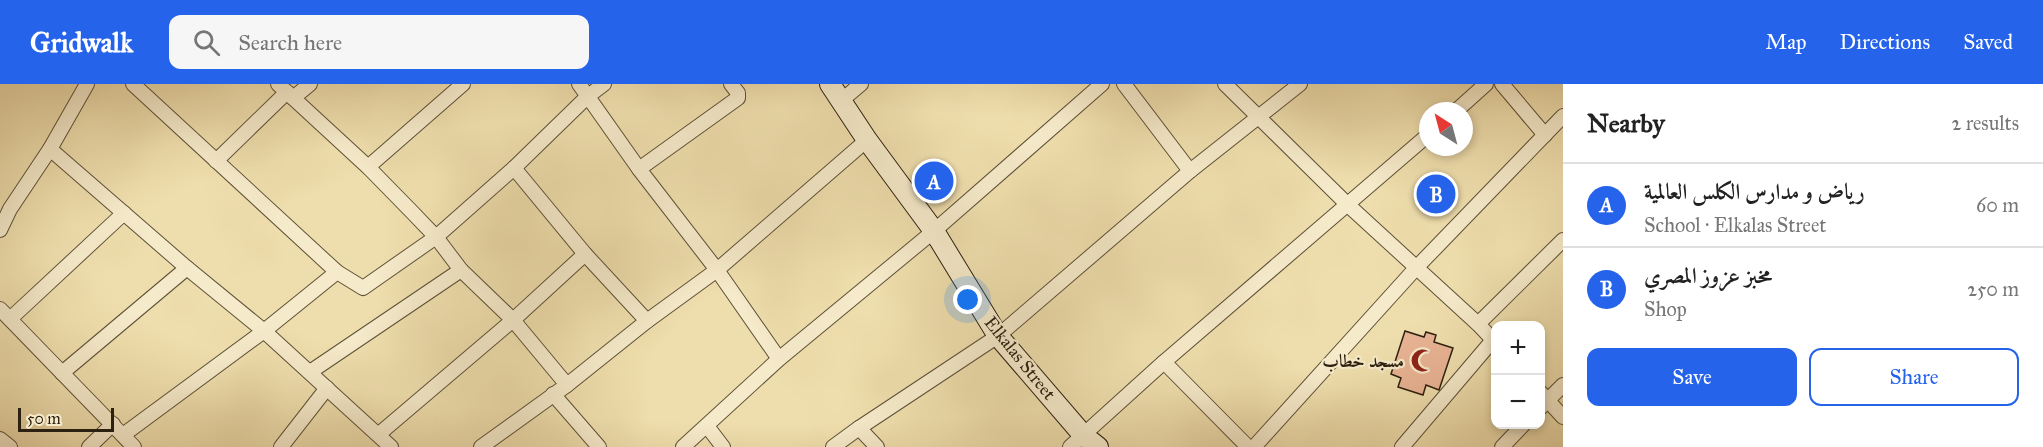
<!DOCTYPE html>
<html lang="en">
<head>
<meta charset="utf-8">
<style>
	:root { --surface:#fff; --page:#f6f6f6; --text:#222; --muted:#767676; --line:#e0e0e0; --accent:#2563eb }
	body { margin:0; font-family:"IM FELL Great Primer",Amiri,serif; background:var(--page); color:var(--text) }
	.controls { position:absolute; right:18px; bottom:18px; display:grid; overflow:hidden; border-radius:12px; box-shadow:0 3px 9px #0003 }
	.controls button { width:54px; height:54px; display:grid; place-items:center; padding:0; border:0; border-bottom:2px solid var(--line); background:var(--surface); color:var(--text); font:30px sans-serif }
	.compass { position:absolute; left:1419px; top:18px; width:54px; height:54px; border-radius:50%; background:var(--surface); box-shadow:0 3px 9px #0003; rotate:324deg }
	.scale { position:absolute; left:18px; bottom:15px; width:96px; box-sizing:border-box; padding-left:6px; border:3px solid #2c2010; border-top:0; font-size:16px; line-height:21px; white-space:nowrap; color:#2c2010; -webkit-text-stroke:4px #f5eaca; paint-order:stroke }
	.you { position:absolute; left:968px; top:216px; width:21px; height:21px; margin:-15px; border:4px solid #fff; border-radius:50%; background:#1a73e8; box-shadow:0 0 0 9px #1a73e833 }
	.badge { display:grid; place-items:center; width:39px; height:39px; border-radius:50%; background:var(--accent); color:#fff; font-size:20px; font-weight:700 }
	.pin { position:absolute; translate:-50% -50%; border:3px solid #fff; box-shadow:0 2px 6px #0006 }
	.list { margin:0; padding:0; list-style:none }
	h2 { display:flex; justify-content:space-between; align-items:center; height:78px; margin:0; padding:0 24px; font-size:26px }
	h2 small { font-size:20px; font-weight:400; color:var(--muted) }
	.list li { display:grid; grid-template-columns:39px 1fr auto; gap:18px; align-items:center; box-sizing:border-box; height:84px; padding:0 24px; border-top:2px solid var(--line) }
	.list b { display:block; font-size:22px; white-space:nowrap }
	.list p { margin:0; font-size:20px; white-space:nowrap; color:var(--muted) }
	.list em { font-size:20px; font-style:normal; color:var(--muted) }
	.actions { display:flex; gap:12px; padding:18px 24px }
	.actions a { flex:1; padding:14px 0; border:2px solid var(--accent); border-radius:12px; text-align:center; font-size:21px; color:var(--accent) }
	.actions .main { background:var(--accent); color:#fff }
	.icon { flex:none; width:33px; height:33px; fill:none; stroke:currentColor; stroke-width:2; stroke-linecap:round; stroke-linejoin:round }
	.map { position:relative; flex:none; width:1563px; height:363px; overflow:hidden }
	header { display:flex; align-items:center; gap:36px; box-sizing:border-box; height:84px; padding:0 30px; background:var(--accent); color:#fff }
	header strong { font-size:28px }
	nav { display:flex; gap:33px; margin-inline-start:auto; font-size:21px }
	.search { width:420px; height:54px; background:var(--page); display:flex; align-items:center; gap:15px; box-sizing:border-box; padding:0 21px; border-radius:12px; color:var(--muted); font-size:22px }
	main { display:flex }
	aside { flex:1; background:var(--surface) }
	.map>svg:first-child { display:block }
	.building { fill:#e9b495; stroke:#2c2010; stroke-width:1.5 }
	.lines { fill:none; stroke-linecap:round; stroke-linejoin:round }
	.street-casing { stroke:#5d5037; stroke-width:16 }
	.secondary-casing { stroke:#2c2010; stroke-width:22 }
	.street { stroke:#f5eaca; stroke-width:14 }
	.secondary { stroke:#f5eaca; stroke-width:20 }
	.labels { text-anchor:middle; stroke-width:4.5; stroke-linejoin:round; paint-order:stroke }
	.street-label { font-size:18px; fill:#2c2010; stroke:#f5eaca }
	.poi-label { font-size:18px; font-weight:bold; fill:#2c2010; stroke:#f5eaca; text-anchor:end }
</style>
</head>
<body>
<header>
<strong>Gridwalk</strong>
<div class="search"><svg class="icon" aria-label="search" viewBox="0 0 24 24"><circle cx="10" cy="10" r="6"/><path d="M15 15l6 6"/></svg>Search here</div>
<nav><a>Map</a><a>Directions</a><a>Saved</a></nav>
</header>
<main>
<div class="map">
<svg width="1563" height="363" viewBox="0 0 1563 363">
	<rect width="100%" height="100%" fill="#efdead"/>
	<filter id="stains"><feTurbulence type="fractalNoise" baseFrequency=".00333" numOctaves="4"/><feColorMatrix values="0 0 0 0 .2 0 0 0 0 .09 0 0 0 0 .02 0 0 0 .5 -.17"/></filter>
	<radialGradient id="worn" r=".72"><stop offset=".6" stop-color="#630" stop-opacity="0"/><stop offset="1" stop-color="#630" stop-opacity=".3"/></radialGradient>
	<polygon class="building" points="1405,247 1424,253 1426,248 1436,251 1434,258 1453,264 1439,306 1426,301 1423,311 1398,303 1401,294 1391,290"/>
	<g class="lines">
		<defs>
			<g id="street">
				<polyline points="133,0 337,188 363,204 436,153 514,84 587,13 604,0"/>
				<polyline points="278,0 368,83 413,129 436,153 461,186 513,236 567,301"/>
				<polyline points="579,0 639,85 717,186 779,275"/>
				<polyline points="1124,0 1190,87"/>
				<polyline points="1225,0 1348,121 1478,240 1496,259"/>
				<polyline points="1502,0 1545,51"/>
				<polyline points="293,14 310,0"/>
				<polyline points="841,17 861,0"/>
				<polyline points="1456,27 1486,0"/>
				<polyline points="50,65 187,184 264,247 391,363"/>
				<polyline points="216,77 287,8"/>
				<polyline points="368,83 463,0"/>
				<polyline points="514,84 585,170 647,237"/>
				<polyline points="639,85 738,14 738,9 731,0"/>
				<polyline points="0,146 10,125 50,65 87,0"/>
				<polyline points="0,225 134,363"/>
				<polyline points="10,235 124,129"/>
				<polyline points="1478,240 1563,156"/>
				<polyline points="1164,278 1248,363"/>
				<polyline points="310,288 461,186"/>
				<polyline points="62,289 187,184"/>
				<polyline points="1540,308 1563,333"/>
				<polyline points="553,310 599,363"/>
				<polyline points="1540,324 1563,301"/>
				<polyline points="707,342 723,363"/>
				<polyline points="859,344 877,363"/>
				<polyline points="379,350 513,236 585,170"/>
				<polyline points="123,351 264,247 337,188"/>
				<polyline points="0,355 10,363"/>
				<polyline points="89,363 113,340"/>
				<polyline points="281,363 327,304"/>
				<polyline points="481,363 567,301 647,237 717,186 867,56"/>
				<polyline points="683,363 779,275 934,147 1102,0"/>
				<polyline points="833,363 859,344 998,252 1190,87 1300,0"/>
				<polyline points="1070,363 1164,278 1428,51"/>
				<polyline points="1254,363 1416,184 1563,32"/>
				<polyline points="1402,363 1493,256"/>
				<polyline points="1502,363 1524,340"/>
			</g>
			<polyline id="secondary" points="830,0 867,56 934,147 998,252 1084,352 1098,363"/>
		</defs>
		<use href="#street" class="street-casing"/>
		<use href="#secondary" class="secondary-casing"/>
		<use href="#street" class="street"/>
		<use href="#secondary" class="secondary"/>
	</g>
	<defs>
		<symbol id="mosque-bare" viewBox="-9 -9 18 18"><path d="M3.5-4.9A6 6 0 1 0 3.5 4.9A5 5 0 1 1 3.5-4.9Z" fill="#8f2418" stroke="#f5eaca" stroke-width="2.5" paint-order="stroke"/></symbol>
	</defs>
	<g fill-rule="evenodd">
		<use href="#mosque-bare" x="1406" y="260" width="33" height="33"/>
	</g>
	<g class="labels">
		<g class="street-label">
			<text transform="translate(1020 274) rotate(51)" y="6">Elkalas Street</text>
		</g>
		<g class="poi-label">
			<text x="1404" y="283">مسجد خطاب</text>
		</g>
	</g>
	<rect width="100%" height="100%" filter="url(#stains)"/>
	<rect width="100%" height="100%" fill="url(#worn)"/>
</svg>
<div class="controls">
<button>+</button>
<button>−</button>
</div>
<svg class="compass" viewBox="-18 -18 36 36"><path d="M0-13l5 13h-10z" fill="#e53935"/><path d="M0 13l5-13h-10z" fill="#767676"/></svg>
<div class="scale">50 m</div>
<div class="you"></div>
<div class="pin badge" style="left:934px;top:97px">A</div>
<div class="pin badge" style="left:1436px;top:110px">B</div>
</div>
<aside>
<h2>Nearby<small>2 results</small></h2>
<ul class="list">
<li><span class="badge">A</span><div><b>رياض و مدارس الكلس العالمية</b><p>School · Elkalas Street</p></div><em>60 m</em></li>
<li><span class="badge">B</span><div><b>مخبز عزوز المصري</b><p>Shop</p></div><em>250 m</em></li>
</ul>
<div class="actions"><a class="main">Save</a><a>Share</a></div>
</aside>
</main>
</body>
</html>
